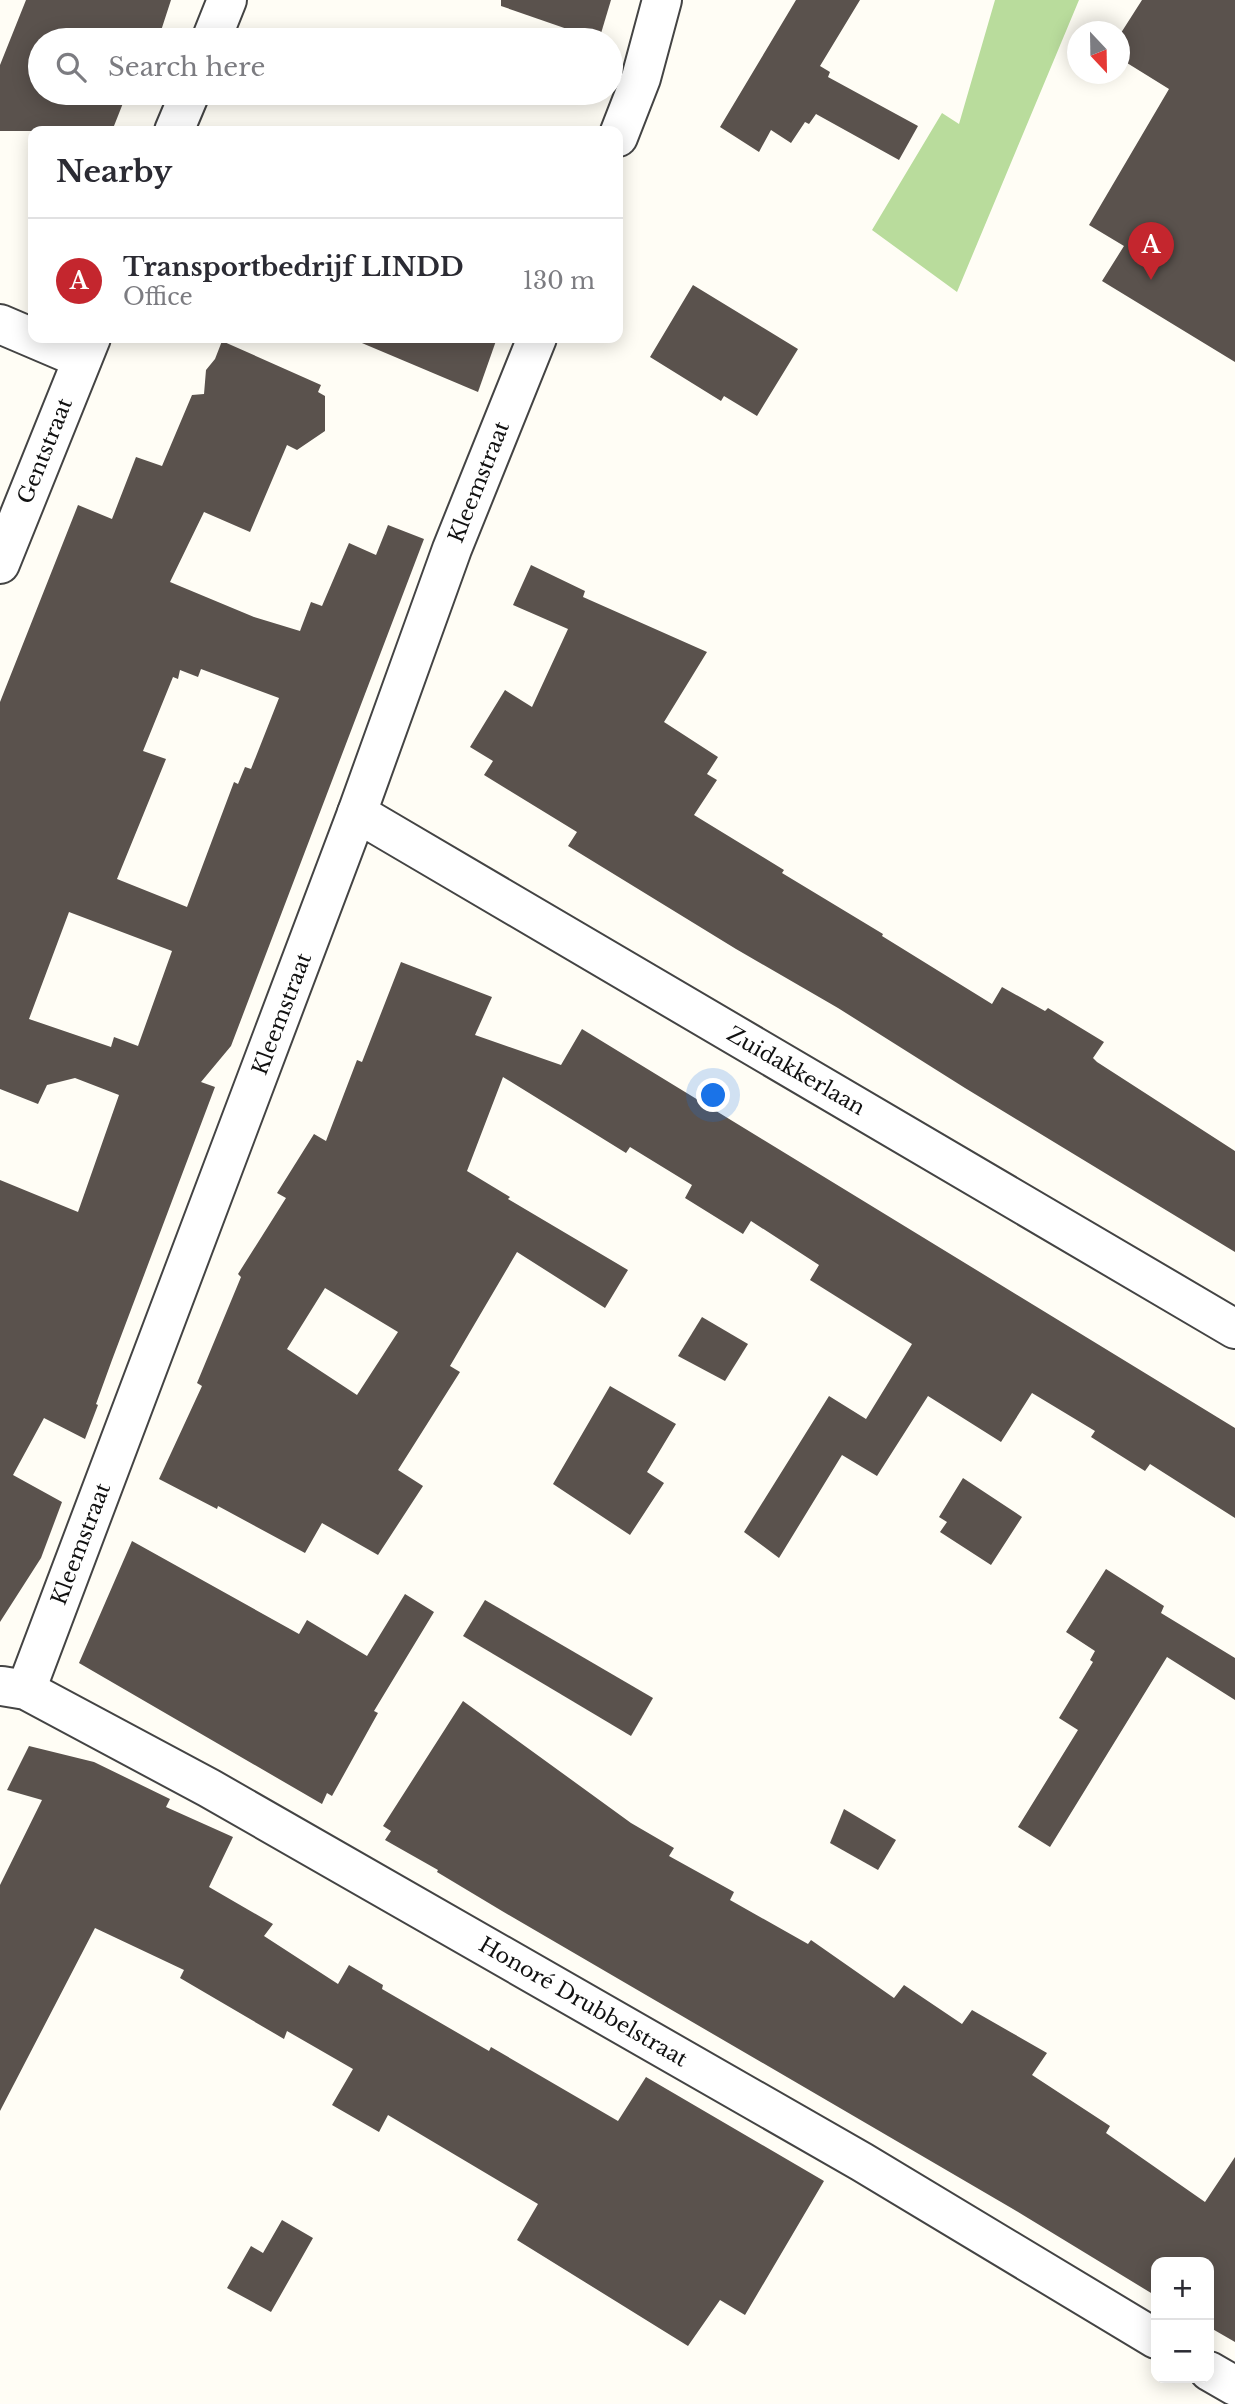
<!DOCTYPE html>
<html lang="en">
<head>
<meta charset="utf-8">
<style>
	:root { --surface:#fff; --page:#f7f7f7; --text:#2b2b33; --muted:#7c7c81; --line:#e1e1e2; --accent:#c4262e }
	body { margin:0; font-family:"Libre Baskerville",serif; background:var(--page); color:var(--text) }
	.controls { position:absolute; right:21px; bottom:21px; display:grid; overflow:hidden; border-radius:14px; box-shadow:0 4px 18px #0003 }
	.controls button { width:63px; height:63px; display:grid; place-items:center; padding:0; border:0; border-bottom:2px solid var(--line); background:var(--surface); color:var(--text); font:35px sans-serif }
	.compass { position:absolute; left:1067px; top:21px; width:63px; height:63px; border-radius:50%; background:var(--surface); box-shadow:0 4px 18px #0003; rotate:158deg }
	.you { position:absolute; left:714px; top:1096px; width:24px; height:24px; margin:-18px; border:5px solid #fff; border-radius:50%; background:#1a73e8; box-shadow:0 0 0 10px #1a73e833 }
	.badge { display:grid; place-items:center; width:46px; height:46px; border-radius:50%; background:var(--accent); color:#fff; font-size:23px; font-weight:700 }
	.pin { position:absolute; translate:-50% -58px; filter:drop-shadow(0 2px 4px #0008) }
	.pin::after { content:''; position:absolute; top:37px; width:24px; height:21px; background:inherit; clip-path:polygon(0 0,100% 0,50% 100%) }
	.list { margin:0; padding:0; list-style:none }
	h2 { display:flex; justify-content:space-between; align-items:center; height:91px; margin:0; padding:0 28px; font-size:30px }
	h2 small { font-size:23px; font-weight:400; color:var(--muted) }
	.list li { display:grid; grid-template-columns:46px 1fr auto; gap:21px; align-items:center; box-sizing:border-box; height:126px; padding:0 28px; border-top:2px solid var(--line) }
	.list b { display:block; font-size:26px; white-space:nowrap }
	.list p { margin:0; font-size:23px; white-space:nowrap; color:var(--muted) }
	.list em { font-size:23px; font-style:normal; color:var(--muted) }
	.icon { flex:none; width:38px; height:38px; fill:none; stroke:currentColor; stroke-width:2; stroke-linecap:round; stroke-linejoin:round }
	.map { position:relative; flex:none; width:1235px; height:2404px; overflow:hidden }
	.search { position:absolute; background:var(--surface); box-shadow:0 4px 18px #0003; left:28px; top:28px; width:595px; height:77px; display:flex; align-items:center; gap:18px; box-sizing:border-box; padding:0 24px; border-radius:38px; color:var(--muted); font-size:26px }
	.panel { position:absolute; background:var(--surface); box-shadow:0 4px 18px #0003; left:28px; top:126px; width:595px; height:217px; border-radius:14px }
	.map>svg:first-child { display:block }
	.forest { fill:#b9dc9c }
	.building { fill:#5a524d; fill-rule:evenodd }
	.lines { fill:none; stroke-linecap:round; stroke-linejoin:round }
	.street-casing { stroke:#444; stroke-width:42 }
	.street { stroke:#fff; stroke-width:38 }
	.labels { text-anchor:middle; stroke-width:7; stroke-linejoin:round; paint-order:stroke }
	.street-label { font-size:21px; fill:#111; stroke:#fff }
</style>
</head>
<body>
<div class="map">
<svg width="1235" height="2404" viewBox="0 0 1235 2404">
	<rect width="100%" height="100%" fill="#fffdf5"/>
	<polygon class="forest" points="995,0 1079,0 957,292 872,230 942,113 959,124"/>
	<g class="building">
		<polygon points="26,0 171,0 158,40 40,40 40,93 127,93 112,131 0,131 0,65"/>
		<polygon points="501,0 611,0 599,40 501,6"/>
		<polygon points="796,0 860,0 820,66 830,72 828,77 918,126 899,160 816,114 809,124 805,122 791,143 771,130 759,152 720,127"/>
		<polygon points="1142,0 1235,0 1235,362 1102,281 1124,246 1089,225 1169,89 1119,58 1119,36"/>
		<polygon points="693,285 798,349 757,416 724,396 721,401 650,357"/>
		<polygon points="350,338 497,338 478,392"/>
		<path d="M222,341L321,385L318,392L325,396V431L297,450L287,445L250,532L204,512L170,582L254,617L300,631L311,602L322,606L349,543L376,555L388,525L424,539L231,1046L201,1082L215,1087L112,1360L96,1404L98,1405L85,1439L44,1418L13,1475L62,1502L41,1558L0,1622V1180L78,1212L119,1095L75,1078L47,1085L38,1104L0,1089V702L78,505L112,519L136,457L162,466L192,395L204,394L206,370L215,359ZM201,669L279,698L251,769L245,767L238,784L234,782L187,907L117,879L166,759L143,751L173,677L178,679L180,670L198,677ZM69,912L172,951L138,1046L114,1037L111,1047L29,1019Z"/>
		<polygon points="531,565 585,591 583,597 707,652 664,722 718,757 707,774 717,780 694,815 784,870 782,873 883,934 882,936 992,1004 1002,987 1045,1011 1048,1008 1104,1042 1093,1058 1097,1062 1235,1151 1235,1252 965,1088 838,1008 736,949 568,846 577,832 484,775 493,761 470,747 505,690 532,707 568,629 513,605"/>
		<path d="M401,962L492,997L475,1035L561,1065L582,1029L1235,1428V1518L1150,1464L1145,1471L1091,1437L1095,1431L1032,1393L1001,1442L928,1396L877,1476L842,1455L779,1558L744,1532L829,1396L866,1419L912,1344L810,1280L819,1265L751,1221L743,1234L685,1198L692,1185L630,1147L626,1153L503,1077L467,1171L510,1197L508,1199L628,1270L605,1308L517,1252L450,1366L460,1372L398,1470L423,1486L378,1555L322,1523L305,1553L218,1506L217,1509L159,1479L202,1386L197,1383L241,1277L238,1274L286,1198L277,1193L314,1134L326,1141L357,1060L362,1062ZM325,1288L398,1332L357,1395L287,1349Z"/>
		<polygon points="702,1317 748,1344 725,1381 678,1356"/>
		<polygon points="610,1386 676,1424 647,1472 664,1483 630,1535 553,1484"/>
		<polygon points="963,1478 1022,1517 991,1565 940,1532 947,1522 939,1517"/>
		<polygon points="132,1541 299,1634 307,1620 367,1656 405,1594 434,1612 374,1711 378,1713 332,1796 327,1793 322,1804 79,1663"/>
		<polygon points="1106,1569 1164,1606 1161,1613 1235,1658 1235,1700 1167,1657 1050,1847 1018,1827 1078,1730 1059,1718 1093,1662 1090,1660 1095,1651 1066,1632"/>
		<polygon points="485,1600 653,1698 631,1736 463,1636"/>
		<polygon points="463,1701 631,1823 674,1848 669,1856 734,1892 730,1900 808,1944 811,1940 894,1998 904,1985 962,2024 972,2010 1047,2053 1032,2075 1110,2126 1106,2133 1205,2202 1235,2157 1235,2342 1209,2327 1209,2262 1156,2262 1156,2296 1013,2209 502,1911 437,1872 438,1870 385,1840 391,1831 383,1826"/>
		<polygon points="29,1746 94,1762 170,1799 166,1807 233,1837 209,1887 273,1924 264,1936 338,1984 349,1965 383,1985 382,1989 489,2051 491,2047 618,2121 646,2077 824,2181 745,2315 720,2300 688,2346 517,2240 538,2204 388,2115 379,2132 332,2105 353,2069 287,2031 284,2039 180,1978 184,1970 95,1928 0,2111 0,1885 42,1800 7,1790"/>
		<polygon points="844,1809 896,1840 878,1870 830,1843"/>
		<polygon points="282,2220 313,2238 271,2312 227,2288 251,2246 263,2253"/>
	</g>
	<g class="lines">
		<defs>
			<g id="street">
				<polyline points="211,40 227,0"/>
				<polyline points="174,131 190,93"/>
				<polyline points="618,137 641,78 662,0"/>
				<polyline points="0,324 82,359"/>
				<polyline points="0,564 91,338"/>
				<polyline points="357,813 1235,1329"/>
				<polyline points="2,1686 26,1690 209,1788 862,2162 1156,2339"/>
				<polyline points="26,1690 357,813 452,549 537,338"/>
				<polyline points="1209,2371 1235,2386"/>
			</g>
		</defs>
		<use href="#street" class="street-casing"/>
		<use href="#street" class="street"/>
	</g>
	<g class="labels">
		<g class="street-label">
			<text transform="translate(45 451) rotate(-68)" y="7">Gentstraat</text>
			<text transform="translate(479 482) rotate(-68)" y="7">Kleemstraat</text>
			<text transform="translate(282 1014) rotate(-69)" y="7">Kleemstraat</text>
			<text transform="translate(796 1071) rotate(30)" y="7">Zuidakkerlaan</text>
			<text transform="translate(81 1544) rotate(-69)" y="7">Kleemstraat</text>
			<text transform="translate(583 2002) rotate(30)" y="7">Honoré Drubbelstraat</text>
		</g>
	</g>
</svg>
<div class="controls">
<button>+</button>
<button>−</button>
</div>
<svg class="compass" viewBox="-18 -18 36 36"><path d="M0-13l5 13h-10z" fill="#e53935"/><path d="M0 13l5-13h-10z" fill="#7c7c81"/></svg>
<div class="you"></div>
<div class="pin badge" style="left:1151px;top:280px">A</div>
<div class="search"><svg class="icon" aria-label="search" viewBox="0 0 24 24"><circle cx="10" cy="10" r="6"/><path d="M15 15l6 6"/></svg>Search here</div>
<section class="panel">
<h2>Nearby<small></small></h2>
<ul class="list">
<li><span class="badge">A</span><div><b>Transportbedrijf LINDD</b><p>Office</p></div><em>130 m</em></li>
</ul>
</section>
</div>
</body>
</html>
